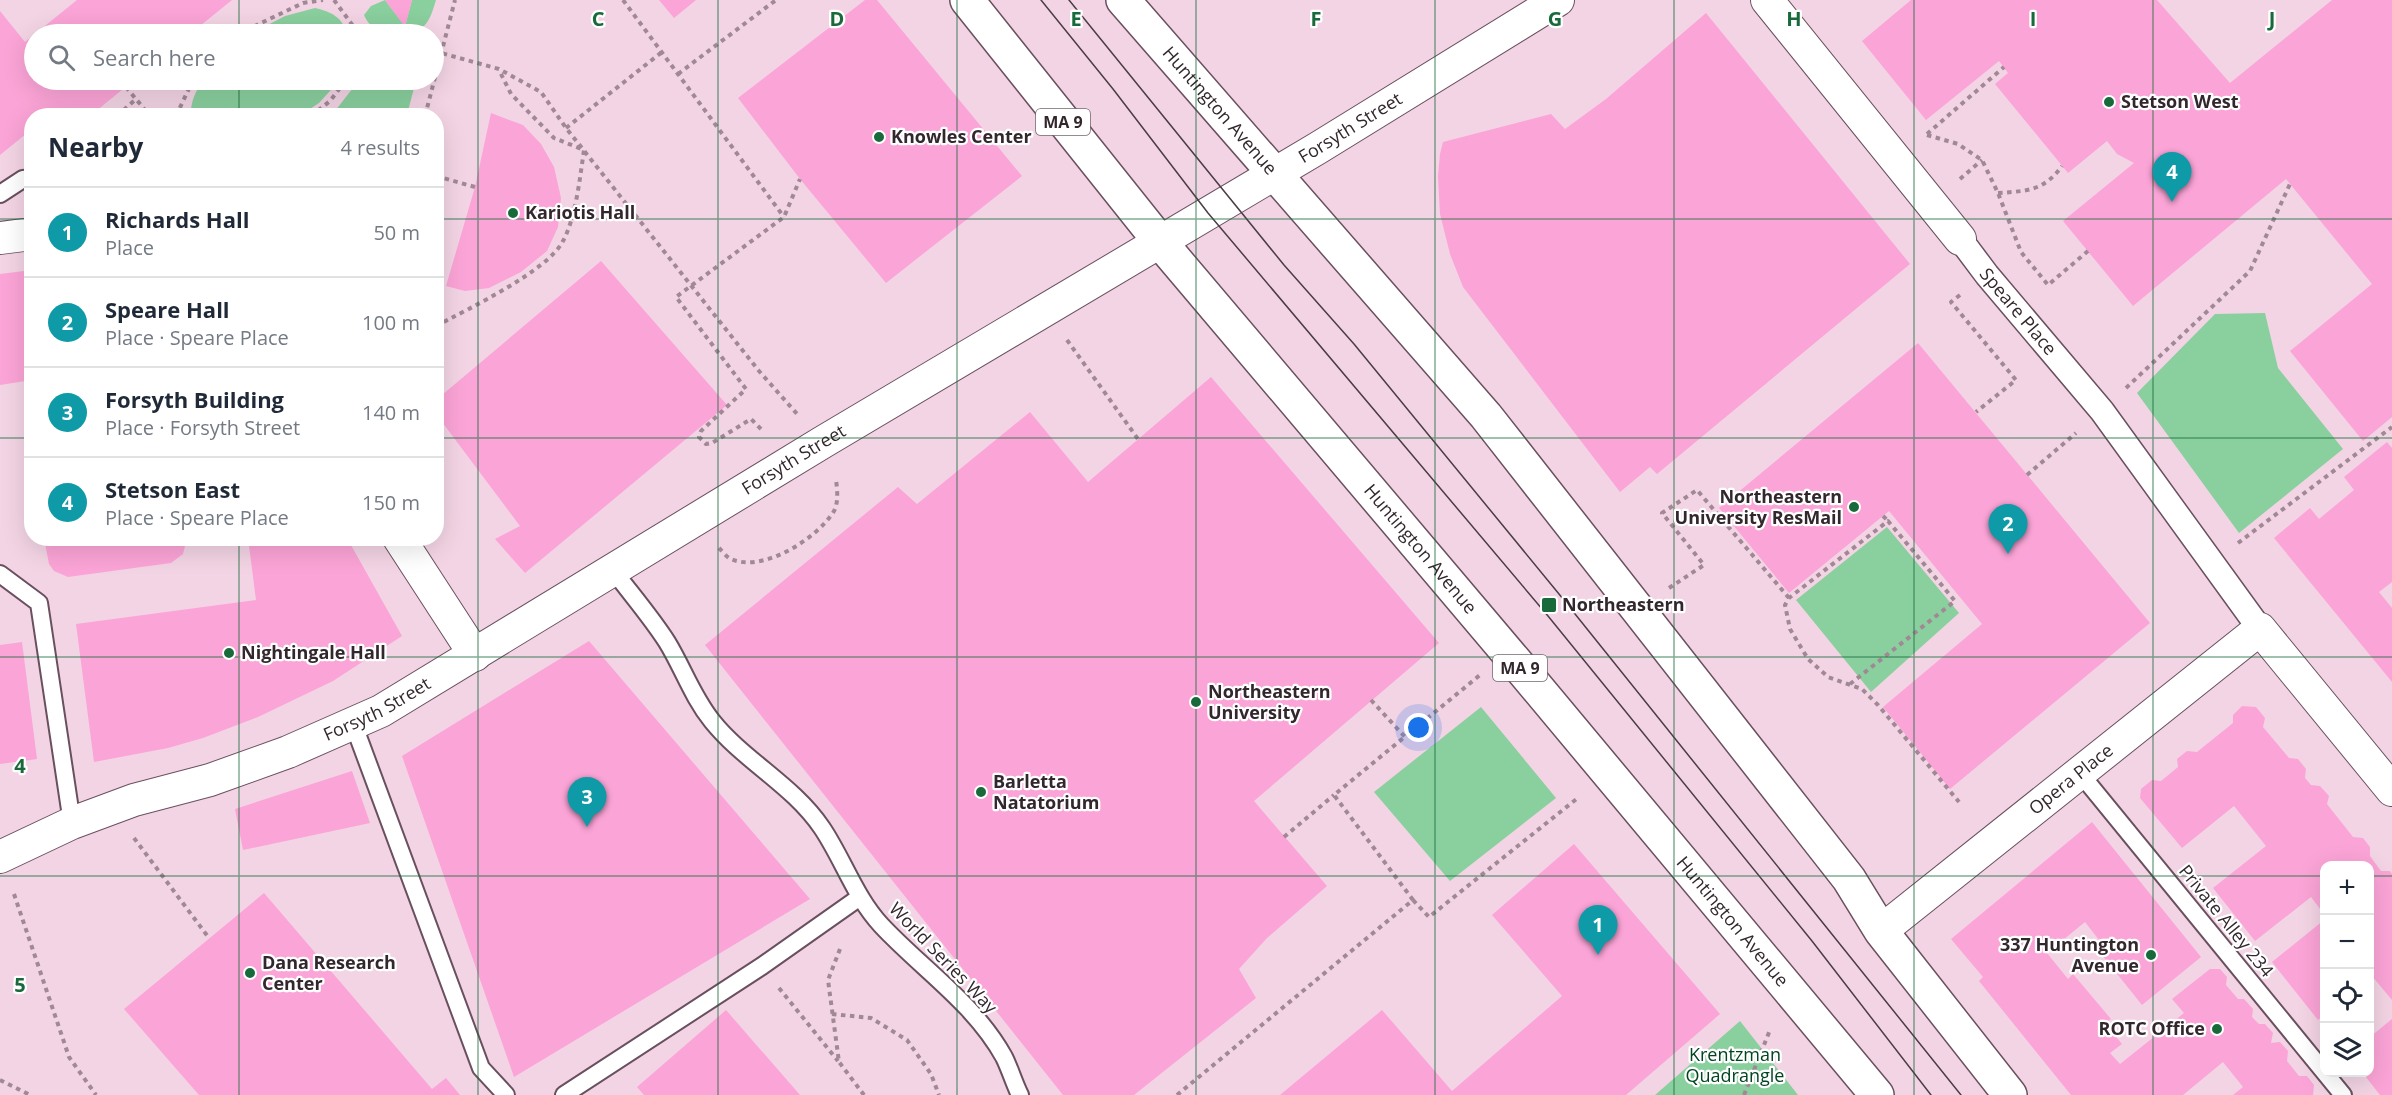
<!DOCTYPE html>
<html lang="en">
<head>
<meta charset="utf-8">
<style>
	:root { --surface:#fff; --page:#f6f6f7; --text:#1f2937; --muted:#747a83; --line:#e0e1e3; --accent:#db2777 }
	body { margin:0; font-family:"Open Sans",sans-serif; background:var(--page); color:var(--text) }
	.controls { position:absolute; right:18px; bottom:18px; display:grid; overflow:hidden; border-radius:12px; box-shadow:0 6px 24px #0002 }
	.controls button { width:54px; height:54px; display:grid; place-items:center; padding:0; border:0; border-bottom:2px solid var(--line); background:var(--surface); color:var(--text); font:30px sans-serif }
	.you { position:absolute; left:1419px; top:728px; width:21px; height:21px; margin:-15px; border:4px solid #fff; border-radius:50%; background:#1a73e8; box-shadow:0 0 0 9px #1a73e833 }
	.badge { display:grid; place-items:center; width:39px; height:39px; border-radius:50%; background:var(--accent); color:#fff; font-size:20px; font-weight:700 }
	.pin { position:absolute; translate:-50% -50px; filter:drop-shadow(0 2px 3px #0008) }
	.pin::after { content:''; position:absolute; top:32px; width:21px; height:18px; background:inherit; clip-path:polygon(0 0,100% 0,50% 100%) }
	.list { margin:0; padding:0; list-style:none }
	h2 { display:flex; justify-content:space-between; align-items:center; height:78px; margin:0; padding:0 24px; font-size:26px }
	h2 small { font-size:20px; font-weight:400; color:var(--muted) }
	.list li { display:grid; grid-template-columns:39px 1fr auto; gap:18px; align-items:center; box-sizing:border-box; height:90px; padding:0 24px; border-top:2px solid var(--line) }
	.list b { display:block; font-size:22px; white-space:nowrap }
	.list p { margin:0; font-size:20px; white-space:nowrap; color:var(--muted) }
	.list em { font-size:20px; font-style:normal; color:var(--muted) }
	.icon { flex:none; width:33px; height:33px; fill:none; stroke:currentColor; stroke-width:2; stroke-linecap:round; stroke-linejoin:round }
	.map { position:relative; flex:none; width:2392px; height:1095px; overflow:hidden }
	.search { position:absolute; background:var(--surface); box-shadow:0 6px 24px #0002; left:24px; top:24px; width:420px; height:66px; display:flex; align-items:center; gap:15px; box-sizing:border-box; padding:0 21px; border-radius:33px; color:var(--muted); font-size:22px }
	.panel { position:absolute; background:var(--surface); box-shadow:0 6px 24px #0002; left:24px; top:108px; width:420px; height:438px; border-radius:24px }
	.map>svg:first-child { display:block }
	.green { fill:#8acf9e }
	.building { fill:#fba4d7 }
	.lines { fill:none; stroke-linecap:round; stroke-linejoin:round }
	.service-casing { stroke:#6a505f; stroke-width:20 }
	.pedestrian-casing { stroke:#6a505f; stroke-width:27 }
	.minor-casing { stroke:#6a505f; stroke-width:34 }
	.primary-casing { stroke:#6a505f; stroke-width:36 }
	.path { stroke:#a08995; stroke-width:4; stroke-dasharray:4.5 4.5; stroke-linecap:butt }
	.service { stroke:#fff; stroke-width:16 }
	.pedestrian { stroke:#fff; stroke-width:24 }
	.minor { stroke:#fff; stroke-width:32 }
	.primary { stroke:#fff; stroke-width:33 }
	.tram { stroke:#4b3d44; stroke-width:1.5 }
	.grid { fill:none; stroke:#186a3a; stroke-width:1.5; stroke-opacity:0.55 }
	.poi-dot { fill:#186a3a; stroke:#fff; stroke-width:2 }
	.labels { text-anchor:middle; stroke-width:4.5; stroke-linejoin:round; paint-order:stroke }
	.shield { fill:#fff; stroke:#70686c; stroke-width:1.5 }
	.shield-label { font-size:16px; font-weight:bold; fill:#32272d }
	.poi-label { font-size:18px; font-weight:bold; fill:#32272d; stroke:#fff; text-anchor:start }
	.street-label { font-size:18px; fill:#32272d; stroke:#fff }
	.park-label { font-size:18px; fill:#004420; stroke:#fff }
	.grid-label { font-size:20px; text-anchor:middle; font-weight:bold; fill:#186a3a; stroke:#fff; stroke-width:4.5; stroke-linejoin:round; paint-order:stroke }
</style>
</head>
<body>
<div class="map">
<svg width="2392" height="1095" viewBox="0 0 2392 1095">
	<rect width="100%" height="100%" fill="#f3d4e4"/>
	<g class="green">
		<path d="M385,0L405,26L412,0H436C433,9 431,19 424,26C407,43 373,37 364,15L371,6Z"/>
		<path d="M315,8C332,12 342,17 347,34H250L285,16Z"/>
		<path d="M204,80H340L319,103L301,115H191C190,103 196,89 204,80Z"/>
		<polygon points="359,80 416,80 407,115 332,115"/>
		<polygon points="2265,313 2278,368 2343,449 2239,533 2137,393 2215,314"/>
		<polygon points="1887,527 1959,613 1871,692 1796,600"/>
		<polygon points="1481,707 1556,798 1450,881 1374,792"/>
		<polygon points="1740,1021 1798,1095 1655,1095"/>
	</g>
	<g class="building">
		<polygon points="77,0 232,0 190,34 34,34 34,80 134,80 90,116 32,116 32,129 0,155 0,11 25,42"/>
		<polygon points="385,0 412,0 405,27"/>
		<polygon points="659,0 696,0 674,18"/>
		<polygon points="865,0 877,0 1022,176 886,283 800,179 738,98"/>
		<polygon points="1911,0 2157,0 2230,83 2332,0 2392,0 2392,417 2363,441 2290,351 2372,284 2286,179 2133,306 2063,221 2134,163 2117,154 2107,141 2068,173 1995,84 2008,73 1999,61 1926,120 1862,41"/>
		<polygon points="1706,13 1910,264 1657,474 1650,467 1620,492 1463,287 1450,254 1440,214 1438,176 1440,154 1443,142 1551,114 1565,129 1606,99"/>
		<polygon points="491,113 523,125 541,144 554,167 561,198 558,227 547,251 521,272 489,288 465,291 446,286 475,187"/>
		<polygon points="601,261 727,405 525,573 495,539 520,526 436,414 436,400"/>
		<polygon points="32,270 32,380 0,385 0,274"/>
		<polygon points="1918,343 2150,623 1950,789 1883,707 1982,624 1889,511 1789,593 1719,508"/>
		<polygon points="1211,377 1439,643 1254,801 1327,886 1267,938 1239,969 1256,998 1134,1095 1063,1095 705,645 898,487 917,504 1030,412 1088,482"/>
		<polygon points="2387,442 2392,448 2392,582 2379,592 2392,608 2392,682 2274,538 2310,508 2319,519 2354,490 2344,477"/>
		<polygon points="44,538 187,538 183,554 171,563 68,577 54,571 49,564"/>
		<polygon points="248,538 347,538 402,636 333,681 258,717 203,738 168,748 94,762 76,624 256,600"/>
		<polygon points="589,641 810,899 514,1077 402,756"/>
		<polygon points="22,642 37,759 0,764 0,645"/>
		<polygon points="2242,706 2256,707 2265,718 2263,727 2289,758 2298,759 2306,769 2305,778 2311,785 2320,786 2329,796 2327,804 2353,837 2363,838 2370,847 2370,856 2381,871 2390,871 2392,874 2392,1000 2372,976 2370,979 2370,866 2324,866 2324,914 2311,897 2255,941 2213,888 2266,846 2234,806 2182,848 2140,798 2141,789 2152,780 2161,781 2178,767 2177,759 2187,751 2197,752 2233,723 2233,715"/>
		<polygon points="352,771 370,823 243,850 235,809"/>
		<polygon points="2092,822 2201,957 2142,1005 2094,945 2099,940 2085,922 2047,953 2068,979 2073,974 2111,1019 2105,1023 2122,1044 2110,1053 2120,1064 2184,1013 2172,999 2210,969 2220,969 2227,977 2226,985 2238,999 2244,999 2253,1009 2252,1017 2259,1024 2265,1024 2273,1033 2271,1043 2280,1042 2288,1051 2287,1061 2299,1076 2307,1076 2314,1085 2313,1095 2233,1095 2243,1087 2223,1062 2183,1095 2071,1095 1979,981 1983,977 1951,939"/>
		<polygon points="1574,844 1720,1014 1626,1095 1280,1095 1382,1010 1452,1091 1562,996 1492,915"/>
		<polygon points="264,893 432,1089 446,1078 460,1095 199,1095 124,1009"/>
		<polygon points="2324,920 2324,1015 2318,1020 2272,962"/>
		<polygon points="726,1010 800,1095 644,1095 637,1087"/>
		<polygon points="2392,1019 2392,1095 2380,1095 2362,1072 2370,1072 2370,1037"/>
	</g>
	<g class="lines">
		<defs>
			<g id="service">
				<polyline points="0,194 23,179 32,178"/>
				<path d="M613,570C631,594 651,617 667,642C683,668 692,696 712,721C744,761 793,785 822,828C843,859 855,897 881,925C922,969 974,1003 1004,1057C1010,1069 1014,1083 1020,1095"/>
				<polyline points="0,574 39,603 72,823"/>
				<polyline points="353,723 481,1068 506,1095"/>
				<polyline points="2079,772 2343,1095"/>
				<polyline points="564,1095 762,966 860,897"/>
			</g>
			<g id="pedestrian">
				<path id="s1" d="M1960,239L1987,275L2102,411L2260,629"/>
			</g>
			<g id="minor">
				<polyline points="1767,0 1960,239"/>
				<polyline points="0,238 32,234"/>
				<polyline points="399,538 475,655"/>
				<path id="s2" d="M0,857L72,823L134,800L210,780L288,752L381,711L823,442L1318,148L1558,0"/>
				<path id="s3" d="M1881,931L2260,629L2392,790"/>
			</g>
			<g id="primary">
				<path id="s4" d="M967,0L1161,243L1514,660L1877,1095"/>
				<path id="s5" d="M1123,0L1486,416L1849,879L1881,931L2010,1095"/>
			</g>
		</defs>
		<use href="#service" class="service-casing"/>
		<use href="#pedestrian" class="pedestrian-casing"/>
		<use href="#minor" class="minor-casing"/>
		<use href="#primary" class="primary-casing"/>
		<g class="path">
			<polyline points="334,0 359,34"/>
			<polyline points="623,0 784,217"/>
			<polyline points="238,34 303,3 323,0"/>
			<polyline points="434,51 499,69 541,92 566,128 759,371 798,415"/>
			<polyline points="678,74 776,0"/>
			<polyline points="126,87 150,116"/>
			<polyline points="117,116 136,99"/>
			<polyline points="176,116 193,80"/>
			<polyline points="311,116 330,101 346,80"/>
			<polyline points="425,116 455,0"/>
			<polyline points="566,128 662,52"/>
			<polyline points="1927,134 2004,67"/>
			<polyline points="1927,135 1958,144 1982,160 1998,193 2021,252 2048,285 2088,251"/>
			<polyline points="436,176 475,187"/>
			<polyline points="1960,179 1982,160"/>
			<path d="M1998,193C2027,191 2044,191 2062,166"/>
			<polyline points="1960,295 1951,302 2016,380 1976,412"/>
			<path d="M436,326C468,309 548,271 563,241C576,217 580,177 584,150L554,138L511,94L499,70"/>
			<polyline points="1067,340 1138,439"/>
			<polyline points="2126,388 2250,271 2290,184"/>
			<polyline points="761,429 751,419 712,443 706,444 699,437 701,431 746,389 676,297 784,217 800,179"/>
			<polyline points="2027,475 2076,433"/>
			<polyline points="1883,516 1888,521"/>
			<polyline points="2238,543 2392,427"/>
			<path d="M719,548C722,551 726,556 729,558C761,575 818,538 834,511C839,501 837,489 836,479"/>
			<polyline points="1669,588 1704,565 1662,513 1697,490 1789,598"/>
			<polyline points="1850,684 1955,601 1888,521 1789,598 1785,605 1790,629 1808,659 1828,677 1862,689 1878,705 1959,802"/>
			<polyline points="1371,700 1405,737"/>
			<polyline points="1284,837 1334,795"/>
			<polyline points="134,838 209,938"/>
			<polyline points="14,894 69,1057 96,1095"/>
			<polyline points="1413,900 1429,917 1579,797"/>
			<polyline points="840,949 828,980 839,1062 864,1095"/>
			<polyline points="779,988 838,1061"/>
			<polyline points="832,1014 871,1018 907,1040 931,1074 939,1095"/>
			<polyline points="0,1080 30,1095"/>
			<polyline points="1177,1095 1413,900 1334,795 1480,675"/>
			<polyline points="1744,1095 1770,1030"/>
		</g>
		<use href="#service" class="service"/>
		<use href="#pedestrian" class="pedestrian"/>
		<use href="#minor" class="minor"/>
		<use href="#primary" class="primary"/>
		<g class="tram">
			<polyline points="1041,0 1113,89 1208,213 1548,616 1812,941 1931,1095"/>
			<polyline points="1069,0 1284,265 1354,344 1559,594 1961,1095"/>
		</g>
	</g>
	<path class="grid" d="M239,0V34M478,0V1095M718,0V1095M957,0V1095M1196,0V1095M1435,0V1095M1674,0V1095M1914,0V1095M2153,0V1095M239,80V116M0,219H32M436,219H2392M0,438H32M436,438H2392M239,538V1095M0,657H2392M0,876H2324M2370,876H2392"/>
	<g class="poi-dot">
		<circle cx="2109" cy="102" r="6"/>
		<circle cx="879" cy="137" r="6"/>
		<circle cx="513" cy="213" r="6"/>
		<circle cx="1854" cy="507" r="6"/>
		<rect x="1541" y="597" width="16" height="16" rx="3"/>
		<circle cx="229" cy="653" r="6"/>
		<circle cx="1196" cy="702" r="6"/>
		<circle cx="981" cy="792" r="6"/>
		<circle cx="2151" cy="955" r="6"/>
		<circle cx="250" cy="973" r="6"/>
		<circle cx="2217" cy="1029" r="6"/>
	</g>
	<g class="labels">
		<g class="shield">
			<rect x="1036" y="109" width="54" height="26" rx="4.5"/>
			<rect x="1493" y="655" width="54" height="26" rx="4.5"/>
		</g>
		<g class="shield-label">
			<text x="1063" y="128">MA 9</text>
			<text x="1520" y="674">MA 9</text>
		</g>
		<g class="poi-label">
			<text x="2121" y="108">Stetson West</text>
			<text x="891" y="143">Knowles Center</text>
			<text x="525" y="219">Kariotis Hall</text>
			<text x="1842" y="503" text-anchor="end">Northeastern<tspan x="1842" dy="21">University ResMail</tspan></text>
			<text x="1562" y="611">Northeastern</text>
			<text x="241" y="659">Nightingale Hall</text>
			<text x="1208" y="698">Northeastern<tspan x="1208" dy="21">University</tspan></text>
			<text x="993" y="788">Barletta<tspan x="993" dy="21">Natatorium</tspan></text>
			<text x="2139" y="951" text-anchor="end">337 Huntington<tspan x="2139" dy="21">Avenue</tspan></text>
			<text x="262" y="969">Dana Research<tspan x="262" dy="21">Center</tspan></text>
			<text x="2205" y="1035" text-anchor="end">ROTC Office</text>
		</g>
		<g class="street-label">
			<text dy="6" stroke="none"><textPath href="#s5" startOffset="147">Huntington Avenue</textPath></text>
			<text dy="6" stroke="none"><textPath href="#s2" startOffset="1540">Forsyth Street</textPath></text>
			<text dy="6" stroke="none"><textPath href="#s1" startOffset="93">Speare Place</textPath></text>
			<text dy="6" stroke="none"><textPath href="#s2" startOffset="892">Forsyth Street</textPath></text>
			<text dy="6" stroke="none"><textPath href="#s4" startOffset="712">Huntington Avenue</textPath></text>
			<text dy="6" stroke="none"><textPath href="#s2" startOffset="406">Forsyth Street</textPath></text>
			<text dy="6" stroke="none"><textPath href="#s3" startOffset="243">Opera Place</textPath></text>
			<text transform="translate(2226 921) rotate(51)" y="6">Private Alley 234</text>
			<text dy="6" stroke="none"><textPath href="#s4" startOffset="1198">Huntington Avenue</textPath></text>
			<text transform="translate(943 958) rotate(46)" y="6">World Series Way</text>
		</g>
		<g class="park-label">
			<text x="1735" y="1061">Krentzman<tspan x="1735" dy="21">Quadrangle</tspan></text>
		</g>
	</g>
	<g class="grid-label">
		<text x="598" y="26">C</text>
		<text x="837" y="26">D</text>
		<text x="1076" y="26">E</text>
		<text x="1316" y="26">F</text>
		<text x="1555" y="26">G</text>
		<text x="1794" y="26">H</text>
		<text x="2033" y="26">I</text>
		<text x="2272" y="26">J</text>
		<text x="20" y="773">4</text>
		<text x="20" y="992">5</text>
	</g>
</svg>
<div class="controls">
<button>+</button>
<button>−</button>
<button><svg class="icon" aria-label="locate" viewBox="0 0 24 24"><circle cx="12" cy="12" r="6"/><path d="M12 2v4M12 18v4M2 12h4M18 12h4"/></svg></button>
<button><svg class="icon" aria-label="layers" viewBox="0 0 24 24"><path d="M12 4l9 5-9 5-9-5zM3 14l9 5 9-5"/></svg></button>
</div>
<div class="you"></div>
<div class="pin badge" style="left:1598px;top:955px;background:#0f9aa8">1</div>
<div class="pin badge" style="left:2008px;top:554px;background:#0f9aa8">2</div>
<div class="pin badge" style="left:587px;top:827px;background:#0f9aa8">3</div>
<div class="pin badge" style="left:2172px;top:202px;background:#0f9aa8">4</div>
<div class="search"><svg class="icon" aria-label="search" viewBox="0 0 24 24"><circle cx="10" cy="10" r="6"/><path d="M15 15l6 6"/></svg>Search here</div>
<section class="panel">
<h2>Nearby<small>4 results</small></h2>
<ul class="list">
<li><span class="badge" style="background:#0f9aa8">1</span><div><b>Richards Hall</b><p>Place</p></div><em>50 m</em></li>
<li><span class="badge" style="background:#0f9aa8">2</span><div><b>Speare Hall</b><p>Place · Speare Place</p></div><em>100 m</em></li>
<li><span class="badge" style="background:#0f9aa8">3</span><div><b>Forsyth Building</b><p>Place · Forsyth Street</p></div><em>140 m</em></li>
<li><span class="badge" style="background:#0f9aa8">4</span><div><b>Stetson East</b><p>Place · Speare Place</p></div><em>150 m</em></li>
</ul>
</section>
</div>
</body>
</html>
